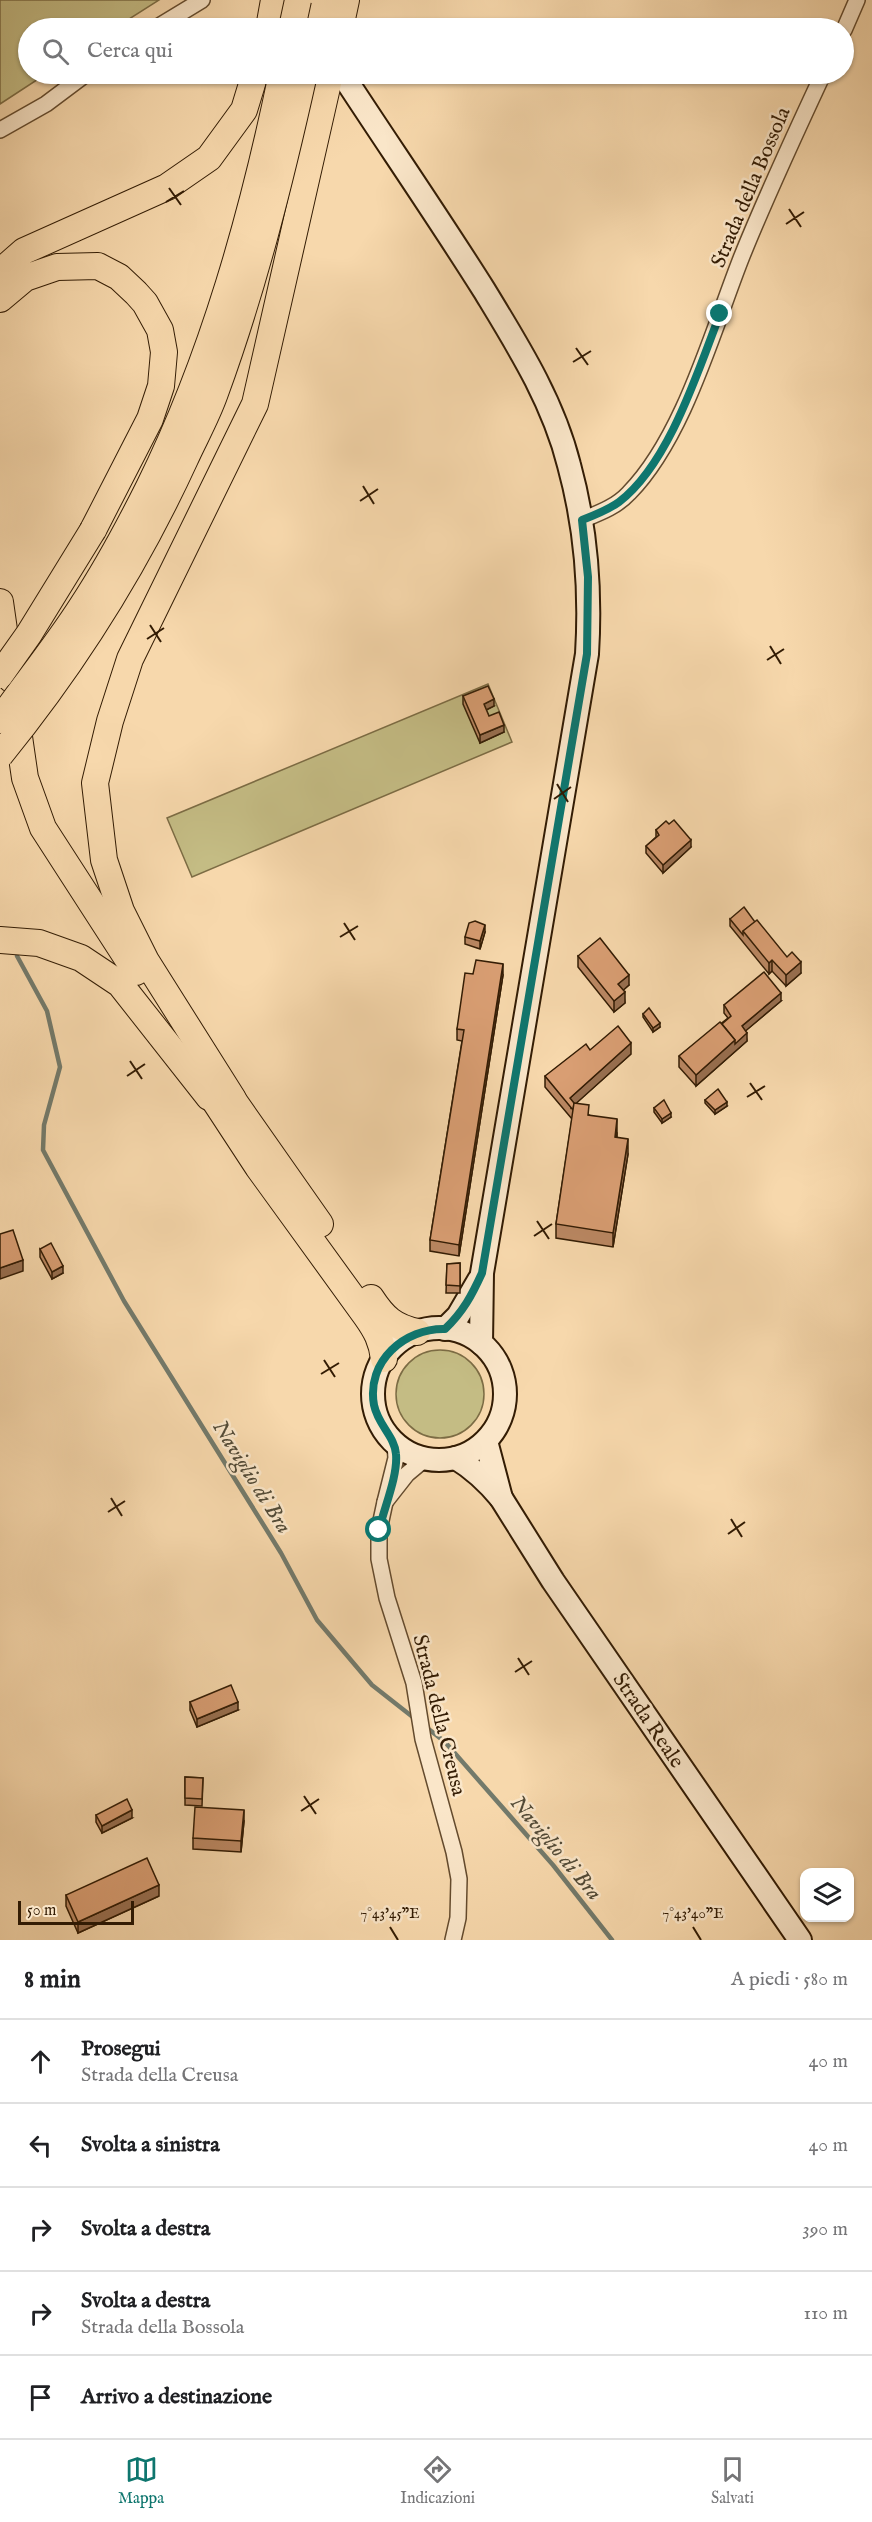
<!DOCTYPE html>
<html lang="it">
<head>
<meta charset="utf-8">
<style>
	:root { --surface:#fff; --page:#f6f6f6; --text:#202124; --muted:#757577; --line:#e0e0e0; --accent:#0f766e }
	body { margin:0; font-family:"IM FELL English",serif; background:var(--page); color:var(--text) }
	.controls { position:absolute; right:18px; bottom:18px; display:grid; overflow:hidden; border-radius:12px; box-shadow:0 2px 4px #0004 }
	.controls button { width:54px; height:54px; display:grid; place-items:center; padding:0; border:0; border-bottom:2px solid var(--line); background:var(--surface); color:var(--text); font:30px sans-serif }
	.scale { position:absolute; left:18px; bottom:15px; width:116px; box-sizing:border-box; padding-left:6px; border:3px solid #331c04; border-top:0; font-size:16px; line-height:21px; white-space:nowrap; color:#331c04; -webkit-text-stroke:4px #fae6c9; paint-order:stroke }
	.stop { position:absolute; width:18px; height:18px; margin:-14px; border:4px solid #0f766e; border-radius:50%; background:#fff }
	.stop.end { background:#0f766e; border-color:#fff; box-shadow:0 2px 6px #0008 }
	.list { margin:0; padding:0; list-style:none }
	h2 { display:flex; justify-content:space-between; align-items:center; height:78px; margin:0; padding:0 24px; font-size:26px }
	h2 small { font-size:20px; font-weight:400; color:var(--muted) }
	.list li { display:grid; grid-template-columns:39px 1fr auto; gap:18px; align-items:center; box-sizing:border-box; height:84px; padding:0 24px; border-top:2px solid var(--line) }
	.list b { display:block; font-size:22px; white-space:nowrap }
	.list p { margin:0; font-size:20px; white-space:nowrap; color:var(--muted) }
	.list em { font-size:20px; font-style:normal; color:var(--muted) }
	.icon { flex:none; width:33px; height:33px; fill:none; stroke:currentColor; stroke-width:2; stroke-linecap:round; stroke-linejoin:round }
	.map { position:relative; flex:none; width:872px; height:1940px; overflow:hidden }
	.search { position:absolute; background:var(--surface); box-shadow:0 2px 4px #0004; left:18px; right:18px; top:18px; height:66px; display:flex; align-items:center; gap:15px; box-sizing:border-box; padding:0 21px; border-radius:33px; color:var(--muted); font-size:22px }
	.sheet { height:498px; background:var(--surface) }
	nav { display:flex; justify-content:space-around; align-items:center; box-sizing:border-box; height:84px; border-top:2px solid var(--line); background:var(--surface); font-size:16px; color:var(--muted) }
	nav a { display:grid; justify-items:center; gap:3px }
	nav .on { color:var(--accent) }
	.map>svg:first-child { display:block }
	.green { fill:#c4bc84; stroke:#7c6c44; stroke-width:1.5 }
	.lines { fill:none; stroke-linecap:round; stroke-linejoin:round }
	.stream { stroke:#737a6b; stroke-width:4.5 }
	.minor-casing { stroke:#644b2e; stroke-width:18 }
	.secondary-casing { stroke:#331c04; stroke-width:26 }
	.trunk-casing { stroke:#331c04; stroke-width:28 }
	.minor { stroke:#fae6c9; stroke-width:15 }
	.secondary { stroke:#fae6c9; stroke-width:22 }
	.trunk { stroke:#f7d8ac; stroke-width:26 }
	.trunk-bridge-casing { stroke:#331c04; stroke-width:28; stroke-linecap:butt }
	.trunk-bridge { stroke:#f7d8ac; stroke-width:26 }
	.wall { fill:#bb8863; stroke:#331c04; stroke-width:1.5 }
	.shaded-wall { fill:#986f50; stroke:#331c04; stroke-width:1.5 }
	.building { fill:#d99e73; stroke:#331c04; stroke-width:1.5 }
	.route { stroke:#0f766e; stroke-width:8 }
	.ticks { fill:none; stroke:#331c04; stroke-width:2 }
	.labels { text-anchor:middle; stroke-width:5; stroke-linejoin:round; paint-order:stroke }
	.street-label { font-size:21px; fill:#331c04; stroke:#fae6c9 }
	.water-label { font-size:22px; font-style:italic; fill:#534b37; stroke:#fae6c9 }
	.ticks-label { font-size:15px; text-anchor:middle; fill:#331c04; stroke:#fae6c9; stroke-width:5; stroke-linejoin:round; paint-order:stroke }
</style>
</head>
<body>
<div class="map">
<svg width="872" height="1940" viewBox="0 0 872 1940">
	<rect width="100%" height="100%" fill="#f7d8ac"/>
	<filter id="stains"><feTurbulence type="fractalNoise" baseFrequency=".00333" numOctaves="4"/><feColorMatrix values="0 0 0 0 .2 0 0 0 0 .09 0 0 0 0 .02 0 0 0 .5 -.17"/></filter>
	<radialGradient id="worn" r=".72"><stop offset=".6" stop-color="#630" stop-opacity="0"/><stop offset="1" stop-color="#630" stop-opacity=".3"/></radialGradient>
	<g class="green">
		<polygon points="0,0 159,0 115,28 28,28 28,74 46,74 0,104"/>
		<polygon points="488,684 512,742 192,877 167,818"/>
		<circle cx="440" cy="1394" r="44"/>
	</g>
	<g class="lines">
		<g class="stream">
			<polyline points="17,956 47,1011 60,1067 44,1125 43,1150 124,1301 281,1553 317,1620 372,1685 414,1718"/>
			<polyline points="426,1727 445,1742 553,1865 612,1940"/>
		</g>
		<defs>
			<g id="minor">
				<polyline points="156,28 202,0"/>
				<polyline points="844,30 857,0"/>
				<polyline points="0,130 46,104 86,74"/>
				<path d="M582,520C599,513 616,507 629,493C684,437 713,329 742,256C767,194 795,134 823,74"/>
				<polyline points="395,1444 396,1458 385,1502 407,1474 425,1459"/>
				<polyline points="385,1502 379,1530 379,1559 387,1598 414,1683 423,1739 454,1852 459,1879 458,1918 453,1940"/>
			</g>
			<g id="secondary">
				<path d="M342,74C389,146 438,217 484,290C518,346 553,401 569,465C586,527 591,590 587,654L482,1273L481,1343"/>
				<circle cx="439" cy="1394" r="66"/>
				<polyline points="445,1329 458,1316 479,1280"/>
				<path d="M456,1458C474,1469 487,1481 501,1498L486,1441"/>
				<polyline points="501,1498 553,1581 800,1940"/>
			</g>
			<g id="trunk">
				<polyline points="269,28 274,0"/>
				<polyline points="314,28 321,0"/>
				<polyline points="340,28 346,0"/>
				<polyline points="0,272 24,251 167,187 209,158 244,110 255,74"/>
				<polyline points="0,299 25,278 57,267 98,266 119,277 136,293 145,303 160,330 164,352 161,386 150,419 93,530"/>
				<polyline points="0,602 11,679"/>
				<polyline points="16,716 25,778 43,828 136,972"/>
				<polyline points="0,940 39,943 81,958 120,984 209,1097"/>
				<path d="M201,1080L258,1167L366,1316C376,1330 382,1341 384,1359"/>
				<polyline points="224,1087 320,1224"/>
				<polyline points="233,1099 146,961 121,911 104,860 95,783 110,721 130,659 255,404 330,74"/>
				<path d="M371,1298C384,1318 394,1327 417,1332"/>
			</g>
		</defs>
		<use href="#minor" class="minor-casing"/>
		<use href="#secondary" class="secondary-casing"/>
		<use href="#trunk" class="trunk-casing"/>
		<use href="#minor" class="minor"/>
		<use href="#secondary" class="secondary"/>
		<use href="#trunk" class="trunk"/>
		<defs>
			<g id="trunk-bridge">
				<polyline points="292,28 298,0"/>
				<polyline points="0,675 29,634 93,530"/>
				<path d="M0,720C27,682 57,645 82,606C105,571 130,525 149,487C213,358 253,214 282,74"/>
				<path d="M0,755C74,664 136,566 185,459C195,437 207,416 215,393C253,289 280,182 304,74"/>
			</g>
		</defs>
		<use href="#trunk-bridge" class="trunk-bridge-casing"/>
		<use href="#trunk-bridge" class="trunk-bridge"/>
	</g>
	<g class="wall">
		<polygon points="463,696 494,706 486,710 489,716 504,732 480,743 463,704"/>
		<polygon points="656,830 691,847 663,873 646,853 646,846 656,837"/>
		<polygon points="730,919 801,973 786,986 772,971 769,974 730,926"/>
		<polygon points="485,932 480,949 465,944 465,937"/>
		<polygon points="578,956 629,985 623,990 625,1003 614,1012 578,967"/>
		<polygon points="473,974 503,975 459,1256 430,1251 430,1240 462,1041 457,1040 457,1029"/>
		<polygon points="781,1001 745,1031 747,1041 696,1086 679,1067 679,1056 728,1018 724,1013 724,1005"/>
		<polygon points="643,1014 660,1027 653,1032 643,1017"/>
		<polygon points="631,1054 576,1103 589,1115 617,1133 617,1138 628,1154 613,1247 556,1238 556,1224 572,1119 545,1087 545,1076"/>
		<polygon points="705,1100 727,1106 715,1114 705,1103"/>
		<polygon points="654,1108 671,1117 662,1123 654,1112"/>
		<polygon points="40,1249 63,1273 52,1279 40,1257"/>
		<polygon points="460,1263 460,1293 446,1293 447,1264"/>
		<polygon points="190,1702 238,1710 197,1727 190,1710"/>
		<polygon points="185,1777 203,1778 202,1806 185,1805"/>
		<polygon points="96,1815 132,1818 102,1833 96,1822"/>
		<polygon points="244,1821 241,1852 193,1849 193,1838"/>
		<polygon points="66,1895 159,1896 78,1933 66,1906"/>
	</g>
	<g class="shaded-wall">
		<polygon points="494,699 494,706 484,711 484,704"/>
		<polygon points="504,725 504,732 480,743 480,735"/>
		<polygon points="691,840 691,847 663,873 663,865"/>
		<polygon points="485,925 485,932 480,949 480,941"/>
		<polygon points="772,960 772,971 769,974 769,963"/>
		<polygon points="801,962 801,973 786,986 786,975"/>
		<polygon points="503,964 503,975 459,1256 459,1245"/>
		<polygon points="629,975 629,985 618,995 618,984"/>
		<polygon points="625,992 625,1003 614,1012 614,1001"/>
		<polygon points="781,993 781,1001 742,1034 742,1026"/>
		<polygon points="660,1023 660,1027 653,1032 653,1028"/>
		<polygon points="747,1033 747,1041 696,1086 696,1075 735,1040"/>
		<polygon points="631,1043 631,1054 571,1108 570,1098"/>
		<polygon points="727,1102 727,1106 715,1114 715,1110"/>
		<polygon points="671,1113 671,1117 662,1123 662,1119"/>
		<polygon points="617,1119 617,1133 615,1152 615,1137"/>
		<polygon points="628,1139 628,1154 613,1247 613,1233"/>
		<polygon points="23,1260 23,1271 0,1279 0,1268"/>
		<polygon points="63,1266 63,1273 52,1279 52,1272"/>
		<polygon points="238,1702 238,1710 197,1727 197,1719"/>
		<polygon points="132,1810 132,1818 102,1833 102,1826"/>
		<polygon points="244,1810 244,1821 241,1852 241,1841"/>
		<polygon points="159,1885 159,1896 78,1933 78,1922"/>
	</g>
	<g class="building">
		<polygon points="488,686 494,699 484,704 489,716 499,712 504,725 480,735 463,696"/>
		<polygon points="674,820 691,840 663,865 646,846 659,835 656,830 666,821 669,824"/>
		<polygon points="744,907 755,922 743,931 743,935 730,919"/>
		<polygon points="757,920 787,957 792,952 801,962 786,975 772,960 769,963 743,931"/>
		<polygon points="475,921 485,925 480,941 465,937 469,923"/>
		<polygon points="600,938 629,975 618,984 625,992 614,1001 578,956"/>
		<polygon points="476,960 503,964 459,1245 430,1240 464,1030 457,1029 465,973 473,974"/>
		<polygon points="764,972 781,993 742,1026 747,1033 735,1044 735,1040 722,1024 731,1016 724,1005"/>
		<polygon points="649,1008 660,1023 653,1028 643,1014"/>
		<polygon points="720,1022 735,1040 696,1075 679,1056"/>
		<polygon points="618,1026 631,1043 570,1098 574,1103 573,1110 545,1076 586,1044 590,1050"/>
		<polygon points="718,1089 727,1102 715,1110 705,1100"/>
		<polygon points="664,1100 671,1113 662,1119 654,1108"/>
		<polygon points="574,1103 589,1105 588,1115 617,1119 615,1137 628,1139 613,1233 556,1224"/>
		<polygon points="13,1230 23,1260 0,1268 0,1234"/>
		<polygon points="51,1243 63,1266 52,1272 40,1249"/>
		<polygon points="460,1263 460,1286 446,1285 447,1264"/>
		<polygon points="231,1685 238,1702 197,1719 190,1702"/>
		<polygon points="185,1777 203,1778 202,1799 185,1798"/>
		<polygon points="127,1799 132,1810 102,1826 96,1815"/>
		<polygon points="195,1807 244,1810 241,1841 193,1838"/>
		<polygon points="147,1858 159,1885 78,1922 66,1895"/>
	</g>
	<g class="lines">
		<path class="route" d="M379,1530C384,1508 398,1476 396,1454C395,1437 378,1425 374,1405C366,1361 405,1328 445,1329C463,1312 472,1295 482,1273L587,654L588,577L582,520C595,515 608,510 619,502C669,464 698,371 720,314"/>
	</g>
	<path class="ticks" d="M169,188L181,205M166,202L184,191M789,209L801,227M786,224L804,212M576,348L588,365M573,362L591,351M363,486L374,504M360,501L378,489M150,625L161,642M147,639L164,628M770,646L781,664M767,660L784,649M557,784L568,802M554,799L571,787M344,923L355,940M340,937L358,926M130,1061L142,1079M127,1076L145,1064M750,1083L762,1100M747,1097L765,1086M537,1221L549,1239M534,1236L552,1224M324,1360L335,1377M321,1374L339,1363M111,1498L122,1516M108,1512L125,1501M731,1519L742,1537M728,1534L745,1522M518,1658L529,1675M515,1672L532,1661M304,1796L316,1814M301,1811L319,1799M390,1927L398,1940M693,1927L701,1940"/>
	<g class="labels">
		<g class="street-label">
			<text transform="translate(750 187) rotate(-67)" y="7">Strada della Bossola</text>
			<text transform="translate(440 1715) rotate(76)" y="7">Strada della Creusa</text>
			<text transform="translate(649 1720) rotate(56)" y="7">Strada Reale</text>
		</g>
		<g class="water-label">
			<text transform="translate(253 1476) rotate(58)" y="8">Naviglio di Bra</text>
			<text transform="translate(557 1847) rotate(50)" y="8">Naviglio di Bra</text>
		</g>
	</g>
	<g class="ticks-label">
		<text x="390" y="1918">7°43'45"E</text>
		<text x="693" y="1918">7°43'40"E</text>
	</g>
	<rect width="100%" height="100%" filter="url(#stains)"/>
	<rect width="100%" height="100%" fill="url(#worn)"/>
</svg>
<div class="controls">
<button><svg class="icon" aria-label="layers" viewBox="0 0 24 24"><path d="M12 4l9 5-9 5-9-5zM3 14l9 5 9-5"/></svg></button>
</div>
<div class="scale">50 m</div>
<div class="stop" style="left:379px;top:1530px"></div>
<div class="stop end" style="left:720px;top:314px"></div>
<div class="search"><svg class="icon" aria-label="search" viewBox="0 0 24 24"><circle cx="10" cy="10" r="6"/><path d="M15 15l6 6"/></svg>Cerca qui</div>
</div>
<section class="sheet">
<h2>8 min<small>A piedi · 580 m</small></h2>
<ul class="list">
<li><svg class="icon" aria-label="ahead" viewBox="0 0 24 24"><path d="M12 20V5M6 11l6-6 6 6"/></svg><div><b>Prosegui</b><p>Strada della Creusa</p></div><em>40 m</em></li>
<li><svg class="icon" aria-label="left" viewBox="0 0 24 24"><path d="M17 20v-9H6M10 6l-5 5 5 5"/></svg><div><b>Svolta a sinistra</b></div><em>40 m</em></li>
<li><svg class="icon" aria-label="right" viewBox="0 0 24 24"><path d="M7 20v-9h11M14 6l5 5-5 5"/></svg><div><b>Svolta a destra</b></div><em>390 m</em></li>
<li><svg class="icon" aria-label="right" viewBox="0 0 24 24"><path d="M7 20v-9h11M14 6l5 5-5 5"/></svg><div><b>Svolta a destra</b><p>Strada della Bossola</p></div><em>110 m</em></li>
<li><svg class="icon" aria-label="arrive" viewBox="0 0 24 24"><path d="M6 21V4h12l-3 4 3 4H6"/></svg><div><b>Arrivo a destinazione</b></div></li>
</ul>
</section>
<nav>
<a class="on"><svg class="icon" aria-label="map" viewBox="0 0 24 24"><path d="M3 6l6-2 6 2 6-2v14l-6 2-6-2-6 2zM9 4v14M15 6v14"/></svg>Mappa</a>
<a><svg class="icon" aria-label="directions" viewBox="0 0 24 24"><path d="M12 3l9 9-9 9-9-9zM9 14v-3h6M13 9l2 2-2 2"/></svg>Indicazioni</a>
<a><svg class="icon" aria-label="saved" viewBox="0 0 24 24"><path d="M7 4h10v16l-5-4-5 4z"/></svg>Salvati</a>
</nav>
</body>
</html>
